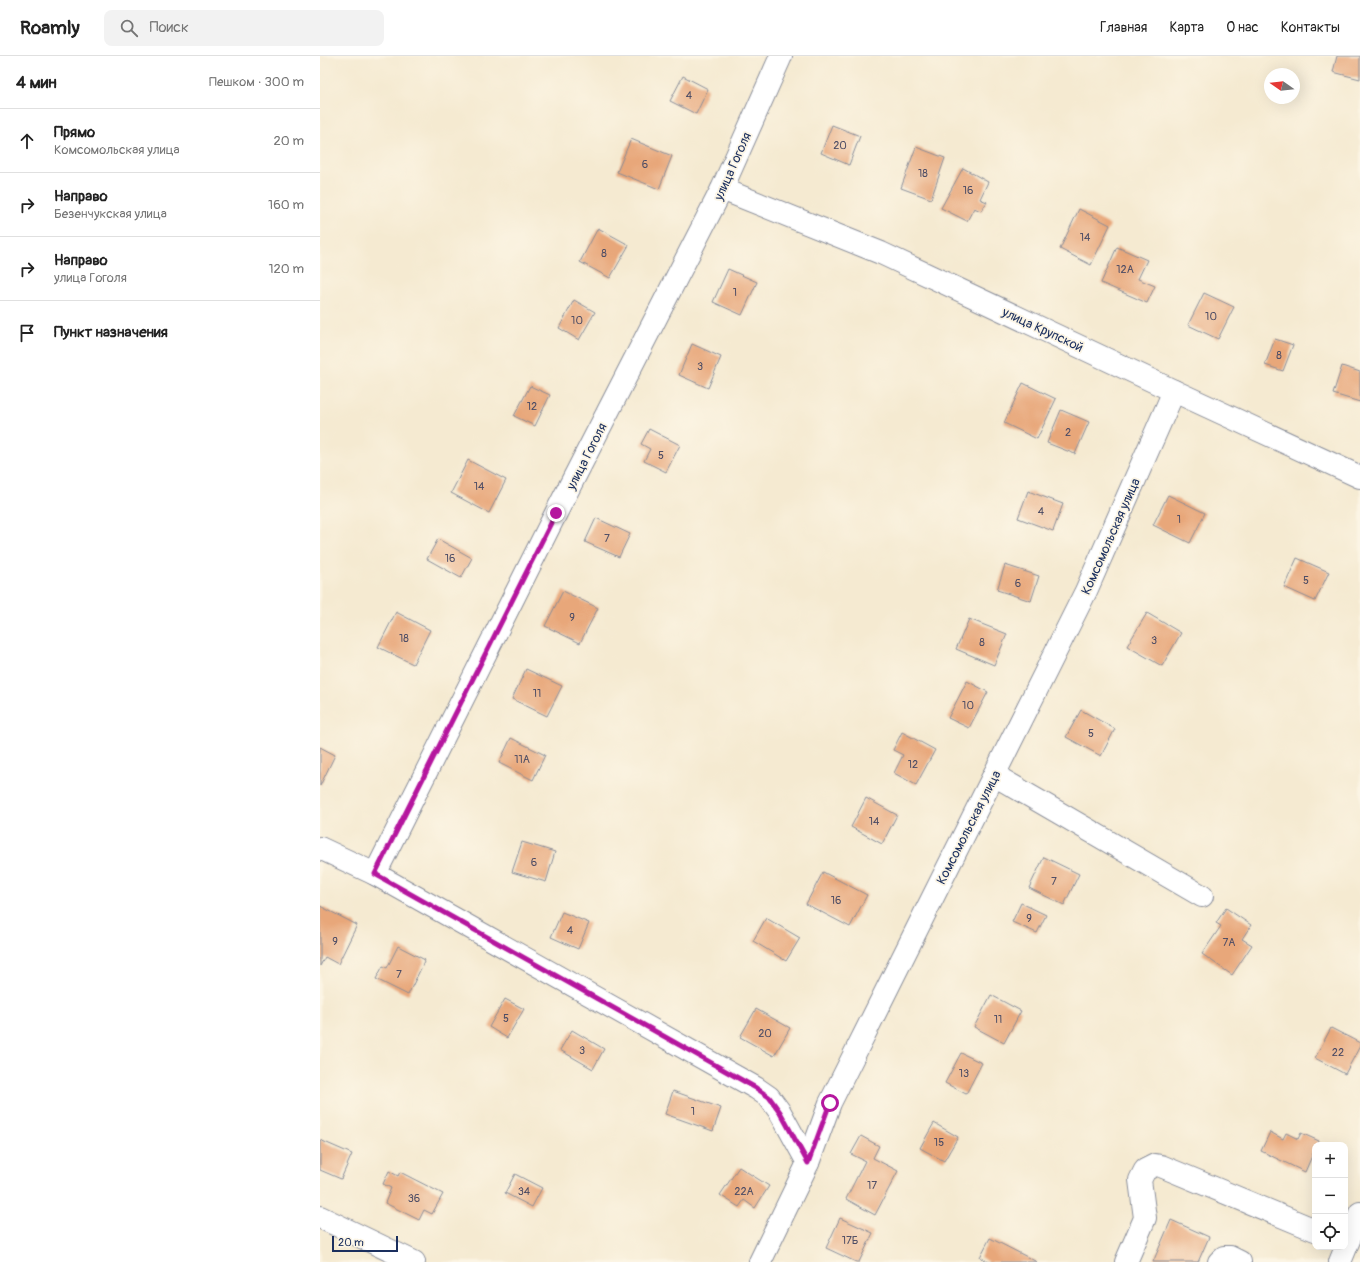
<!DOCTYPE html>
<html lang="ru">
<head>
<meta charset="utf-8">
<style>
	:root { --surface:#fff; --page:#f2f2f2; --text:#222; --muted:#767676; --line:#e0e0e0 }
	body { margin:0; font-family:Pangolin,sans-serif; background:var(--page); color:var(--text) }
	.controls { position:absolute; right:12px; bottom:12px; display:grid; overflow:hidden; border-radius:8px; box-shadow:0 4px 16px #0002 }
	.controls button { width:36px; height:36px; display:grid; place-items:center; padding:0; border:0; border-bottom:1px solid var(--line); background:var(--surface); color:var(--text); font:20px sans-serif }
	.compass { position:absolute; left:944px; top:12px; width:36px; height:36px; border-radius:50%; background:var(--surface); box-shadow:0 4px 16px #0002; rotate:284deg }
	.scale { position:absolute; left:12px; bottom:10px; width:66px; box-sizing:border-box; padding-left:4px; border:2px solid #1b2f5e; border-top:0; font-size:11px; line-height:14px; white-space:nowrap; color:#1b2f5e; -webkit-text-stroke:3px #fcf5e5; paint-order:stroke }
	.stop { position:absolute; width:12px; height:12px; margin:-9px; border:3px solid #b5179e; border-radius:50%; background:#fff }
	.stop.end { background:#b5179e; border-color:#fff; box-shadow:0 1px 4px #0008 }
	.list { margin:0; padding:0; list-style:none }
	h2 { display:flex; justify-content:space-between; align-items:center; height:52px; margin:0; padding:0 16px; font-size:17px }
	h2 small { font-size:13px; font-weight:400; color:var(--muted) }
	.list li { display:grid; grid-template-columns:26px 1fr auto; gap:12px; align-items:center; box-sizing:border-box; height:64px; padding:0 16px; border-top:1px solid var(--line) }
	.list b { display:block; font-size:15px; white-space:nowrap }
	.list p { margin:0; font-size:13px; white-space:nowrap; color:var(--muted) }
	.list em { font-size:13px; font-style:normal; color:var(--muted) }
	.icon { flex:none; width:22px; height:22px; fill:none; stroke:currentColor; stroke-width:2; stroke-linecap:round; stroke-linejoin:round }
	.map { position:relative; flex:none; width:1040px; height:1206px; overflow:hidden }
	header { display:flex; align-items:center; gap:24px; box-sizing:border-box; height:56px; padding:0 20px; background:var(--surface); border-bottom:1px solid var(--line) }
	header strong { font-size:19px }
	nav { display:flex; gap:22px; margin-inline-start:auto; font-size:14px }
	.search { width:280px; height:36px; background:var(--page); display:flex; align-items:center; gap:10px; box-sizing:border-box; padding:0 14px; border-radius:8px; color:var(--muted); font-size:15px }
	main { display:flex }
	aside { flex:1; background:var(--surface) }
	.map>svg:first-child { display:block }
	.building { fill:#e8a77a }
	.lines { fill:none; stroke-linecap:round; stroke-linejoin:round }
	.minor-casing { stroke:#888c98; stroke-width:24 }
	.minor { stroke:#fff; stroke-width:22 }
	.route { stroke:#b5179e; stroke-width:5 }
	.labels { text-anchor:middle; stroke-width:3.5; stroke-linejoin:round; paint-order:stroke }
	.number-label { font-size:11px; fill:#4e4d65 }
	.street-label { font-size:13px; fill:#1b2f5e; stroke:#fcf5e5 }
</style>
</head>
<body>
<header>
<strong>Roamly</strong>
<div class="search"><svg class="icon" aria-label="search" viewBox="0 0 24 24"><circle cx="10" cy="10" r="6"/><path d="M15 15l6 6"/></svg>Поиск</div>
<nav><a>Главная</a><a>Карта</a><a>О нас</a><a>Контакты</a></nav>
</header>
<main>
<aside>
<h2>4 мин<small>Пешком · 300 m</small></h2>
<ul class="list">
<li><svg class="icon" aria-label="ahead" viewBox="0 0 24 24"><path d="M12 20V5M6 11l6-6 6 6"/></svg><div><b>Прямо</b><p>Комсомольская улица</p></div><em>20 m</em></li>
<li><svg class="icon" aria-label="right" viewBox="0 0 24 24"><path d="M7 20v-9h11M14 6l5 5-5 5"/></svg><div><b>Направо</b><p>Безенчукская улица</p></div><em>160 m</em></li>
<li><svg class="icon" aria-label="right" viewBox="0 0 24 24"><path d="M7 20v-9h11M14 6l5 5-5 5"/></svg><div><b>Направо</b><p>улица Гоголя</p></div><em>120 m</em></li>
<li><svg class="icon" aria-label="arrive" viewBox="0 0 24 24"><path d="M6 21V4h12l-3 4 3 4H6"/></svg><div><b>Пункт назначения</b></div></li>
</ul>
</aside>
<div class="map">
<svg width="1040" height="1206" viewBox="0 0 1040 1206">
	<rect width="100%" height="100%" fill="#fcf5e5"/>
	<filter id="ink" filterUnits="userSpaceOnUse"><feTurbulence type="fractalNoise" baseFrequency=".025" numOctaves="2"/><feDisplacementMap in="SourceGraphic" scale="8" xChannelSelector="R" yChannelSelector="G"/><feConvolveMatrix kernelMatrix="1 2 1 2 8 2 1 2 1" color-interpolation-filters="sRGB"/></filter>
	<filter id="wash" filterUnits="userSpaceOnUse"><feTurbulence type="fractalNoise" baseFrequency=".012" numOctaves="4" result="noise"/><feDisplacementMap in="SourceGraphic" scale="16" xChannelSelector="R" yChannelSelector="G"/><feGaussianBlur stdDeviation="0.9" result="paint"/><feColorMatrix in="noise" values="0 0 0 0 0 0 0 0 0 0 0 0 0 0 0 0 0 1.4 0 .05"/><feComposite in="paint" operator="in"/></filter>
	<g filter="url(#wash)">
		<rect width="100%" height="100%" fill="#f5ead1"/>
		<g id="blocks">
			<g class="building">
				<polygon points="1017,0 1040,0 1040,23 1013,16"/>
				<polygon points="363,20 388,33 376,58 350,45"/>
				<polygon points="512,69 540,80 529,109 501,97"/>
				<polygon points="311,83 352,100 339,133 297,116"/>
				<polygon points="596,91 625,102 611,143 581,132"/>
				<polygon points="643,112 668,126 660,143 667,146 661,155 654,152 647,165 621,152"/>
				<polygon points="759,153 790,169 771,209 740,193"/>
				<polygon points="278,172 309,189 290,222 260,206"/>
				<polygon points="797,191 827,204 818,223 835,230 827,247 781,227"/>
				<polygon points="408,213 437,226 422,259 393,246"/>
				<polygon points="884,237 914,251 898,283 868,269"/>
				<polygon points="254,244 275,256 259,284 239,272"/>
				<polygon points="955,283 973,289 963,315 945,309"/>
				<polygon points="372,288 401,301 388,332 359,319"/>
				<polygon points="1022,310 1040,316 1040,346 1013,338"/>
				<polygon points="703,327 736,343 717,383 684,367"/>
				<polygon points="210,330 230,339 215,370 194,360"/>
				<polygon points="741,354 769,366 755,398 727,387"/>
				<polygon points="329,373 360,389 346,416 324,405 330,393 321,388"/>
				<polygon points="148,404 186,424 169,457 131,437"/>
				<polygon points="708,435 743,448 733,475 698,462"/>
				<polygon points="848,439 885,457 870,487 833,469"/>
				<polygon points="276,462 310,478 299,501 265,486"/>
				<polygon points="118,483 152,502 141,522 107,503"/>
				<polygon points="977,502 1009,516 995,545 964,531"/>
				<polygon points="685,509 719,520 711,545 677,534"/>
				<polygon points="243,535 278,552 260,587 225,570"/>
				<polygon points="76,556 110,574 93,608 58,591"/>
				<polygon points="827,557 861,577 842,610 807,590"/>
				<polygon points="649,563 687,578 674,609 636,593"/>
				<polygon points="206,613 242,630 227,660 192,643"/>
				<polygon points="647,625 668,636 649,672 628,662"/>
				<polygon points="761,654 795,673 781,700 746,681"/>
				<polygon points="582,676 615,694 596,729 574,717 583,699 573,694"/>
				<polygon points="191,682 225,699 213,724 179,707"/>
				<polygon points="0,691 15,699 0,730"/>
				<polygon points="546,742 577,759 562,788 531,771"/>
				<polygon points="202,786 235,796 226,826 192,816"/>
				<polygon points="724,801 759,818 744,849 709,832"/>
				<polygon points="503,816 547,839 530,871 486,848"/>
				<polygon points="701,847 726,859 717,877 692,866"/>
				<polygon points="0,850 37,869 18,908 5,901 0,910"/>
				<polygon points="906,852 931,869 922,883 932,889 912,919 882,898 901,870 896,867"/>
				<polygon points="242,856 269,867 258,893 231,881"/>
				<polygon points="446,862 480,882 466,905 433,885"/>
				<polygon points="78,890 105,904 88,939 56,923 63,910 67,912"/>
				<polygon points="671,939 701,955 684,987 654,971"/>
				<polygon points="185,943 204,953 187,982 169,971"/>
				<polygon points="436,953 470,972 454,1000 420,981"/>
				<polygon points="1011,972 1040,987 1040,990 1025,1018 995,1002"/>
				<polygon points="252,974 284,993 273,1013 240,994"/>
				<polygon points="641,997 662,1007 646,1038 625,1027"/>
				<polygon points="353,1035 401,1052 393,1075 345,1058"/>
				<polygon points="614,1067 638,1081 624,1105 600,1092"/>
				<polygon points="950,1076 963,1083 966,1077 978,1083 981,1077 999,1085 997,1089 995,1089 995,1093 985,1116 941,1095"/>
				<polygon points="541,1080 559,1090 553,1102 578,1115 555,1159 526,1143 545,1105 531,1098"/>
				<polygon points="0,1084 32,1098 21,1123 0,1114"/>
				<polygon points="419,1111 449,1130 435,1152 424,1144 419,1151 400,1139"/>
				<polygon points="69,1115 78,1120 80,1116 123,1138 112,1158 104,1154 99,1164 65,1147 71,1132 63,1128"/>
				<polygon points="195,1118 222,1132 212,1151 185,1137"/>
				<polygon points="520,1162 553,1177 539,1206 536,1206 506,1192"/>
				<polygon points="851,1164 889,1181 878,1206 833,1206"/>
				<polygon points="670,1182 717,1206 669,1206 660,1201"/>
			</g>
		</g>
	</g>
	<g filter="url(#ink)">
		<use href="#blocks" fill-opacity="0" stroke="#888c98" stroke-width="1"/>
		<g class="lines">
			<defs>
				<g id="minor">
					<polyline points="402,133 561,197 854,335 1040,421"/>
					<polyline points="674,719 882,840"/>
					<polyline points="0,792 55,818 436,1032 449,1041 460,1056 488,1107"/>
					<polyline points="55,818 236,457 402,133 461,0"/>
					<polyline points="0,1161 94,1206"/>
					<polyline points="440,1206 488,1107 510,1047 766,535 854,335"/>
					<polyline points="806,1206 825,1162 820,1124 825,1114 835,1109 841,1110 995,1174"/>
					<polyline points="899,1206 904,1201 910,1201 920,1206"/>
					<polyline points="1020,1206 1040,1157"/>
				</g>
			</defs>
			<use href="#minor" class="minor-casing"/>
			<use href="#minor" class="minor"/>
		</g>
	</g>
	<g class="lines" filter="url(#ink)">
		<polyline class="route" points="236,457 55,818 436,1032 449,1041 460,1056 488,1107 510,1047"/>
	</g>
	<g class="labels">
		<g class="number-label">
			<text x="369" y="43">4</text>
			<text x="520" y="93">20</text>
			<text x="325" y="112">6</text>
			<text x="603" y="121">18</text>
			<text x="648" y="138">16</text>
			<text x="765" y="185">14</text>
			<text x="284" y="201">8</text>
			<text x="805" y="217">12А</text>
			<text x="415" y="240">1</text>
			<text x="891" y="264">10</text>
			<text x="257" y="268">10</text>
			<text x="959" y="303">8</text>
			<text x="380" y="314">3</text>
			<text x="212" y="354">12</text>
			<text x="748" y="380">2</text>
			<text x="341" y="403">5</text>
			<text x="159" y="434">14</text>
			<text x="721" y="459">4</text>
			<text x="859" y="467">1</text>
			<text x="287" y="486">7</text>
			<text x="130" y="506">16</text>
			<text x="986" y="528">5</text>
			<text x="698" y="531">6</text>
			<text x="252" y="565">9</text>
			<text x="84" y="586">18</text>
			<text x="834" y="588">3</text>
			<text x="662" y="590">8</text>
			<text x="217" y="641">11</text>
			<text x="648" y="653">10</text>
			<text x="771" y="681">5</text>
			<text x="202" y="707">11А</text>
			<text x="593" y="712">12</text>
			<text x="554" y="769">14</text>
			<text x="214" y="810">6</text>
			<text x="734" y="829">7</text>
			<text x="516" y="848">16</text>
			<text x="709" y="866">9</text>
			<text x="250" y="878">4</text>
			<text x="15" y="889">9</text>
			<text x="909" y="890">7А</text>
			<text x="79" y="922">7</text>
			<text x="186" y="966">5</text>
			<text x="678" y="967">11</text>
			<text x="445" y="981">20</text>
			<text x="262" y="998">3</text>
			<text x="1018" y="1000">22</text>
			<text x="644" y="1021">13</text>
			<text x="373" y="1059">1</text>
			<text x="619" y="1090">15</text>
			<text x="552" y="1133">17</text>
			<text x="204" y="1139">34</text>
			<text x="424" y="1139">22А</text>
			<text x="94" y="1146">36</text>
			<text x="530" y="1188">17Б</text>
		</g>
		<g class="street-label">
			<text transform="translate(412 110) rotate(-66)" y="5">улица Гоголя</text>
			<text transform="translate(723 273) rotate(25)" y="5">улица Крупской</text>
			<text transform="translate(266 400) rotate(-63)" y="5">улица Гоголя</text>
			<text transform="translate(790 480) rotate(-66)" y="5">Комсомольская улица</text>
			<text transform="translate(648 771) rotate(-63)" y="5">Комсомольская улица</text>
		</g>
	</g>
</svg>
<div class="controls">
<button>+</button>
<button>−</button>
<button><svg class="icon" aria-label="locate" viewBox="0 0 24 24"><circle cx="12" cy="12" r="6"/><path d="M12 2v4M12 18v4M2 12h4M18 12h4"/></svg></button>
</div>
<svg class="compass" viewBox="-18 -18 36 36"><path d="M0-13l5 13h-10z" fill="#e53935"/><path d="M0 13l5-13h-10z" fill="#767676"/></svg>
<div class="scale">20 m</div>
<div class="stop" style="left:510px;top:1047px"></div>
<div class="stop end" style="left:236px;top:457px"></div>
</div>
</main>
</body>
</html>
